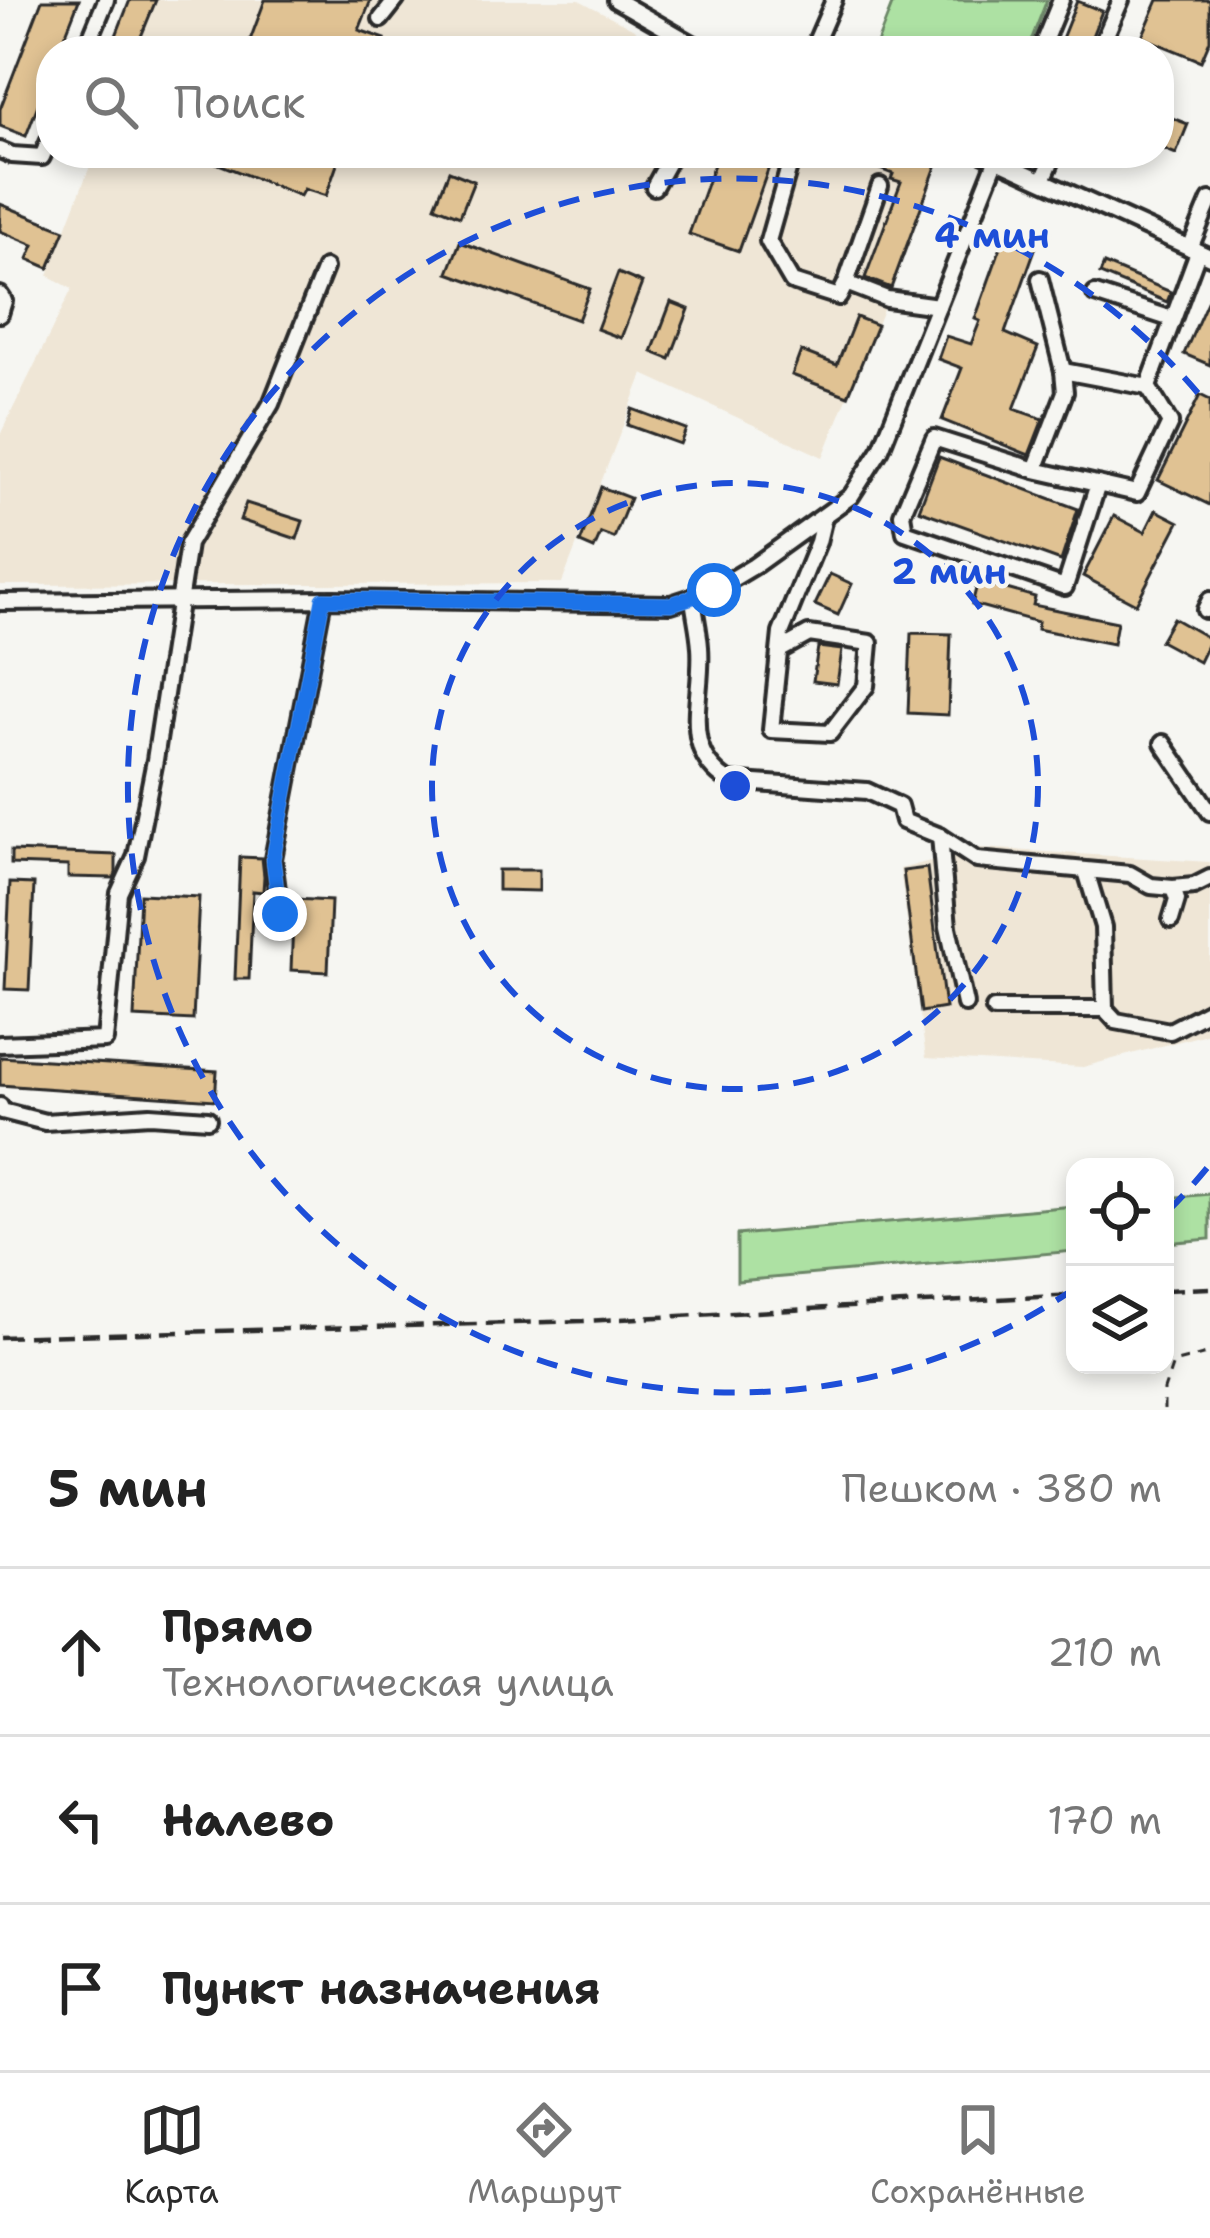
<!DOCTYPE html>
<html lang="ru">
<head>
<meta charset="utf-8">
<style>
	:root { --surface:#fff; --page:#f2f2f2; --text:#222; --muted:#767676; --line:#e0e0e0; --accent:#2b2b2b }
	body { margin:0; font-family:"Shantell Sans",sans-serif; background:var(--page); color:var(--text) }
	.controls { position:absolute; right:36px; bottom:36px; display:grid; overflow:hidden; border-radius:24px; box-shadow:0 6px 18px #0003 }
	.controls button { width:108px; height:108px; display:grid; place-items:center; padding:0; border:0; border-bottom:3px solid var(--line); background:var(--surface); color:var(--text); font:60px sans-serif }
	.stop { position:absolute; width:36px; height:36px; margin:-27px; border:9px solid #1a73e8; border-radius:50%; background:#fff }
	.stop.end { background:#1a73e8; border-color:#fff; box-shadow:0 3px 12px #0008 }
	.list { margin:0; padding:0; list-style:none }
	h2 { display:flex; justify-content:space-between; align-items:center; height:156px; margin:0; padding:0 48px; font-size:51px }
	h2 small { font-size:39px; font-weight:400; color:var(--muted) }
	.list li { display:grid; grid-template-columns:78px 1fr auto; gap:36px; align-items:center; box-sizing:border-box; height:168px; padding:0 48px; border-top:3px solid var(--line) }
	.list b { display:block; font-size:45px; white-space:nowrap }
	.list p { margin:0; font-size:39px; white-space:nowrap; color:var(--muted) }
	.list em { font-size:39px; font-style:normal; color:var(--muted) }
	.icon { flex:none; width:66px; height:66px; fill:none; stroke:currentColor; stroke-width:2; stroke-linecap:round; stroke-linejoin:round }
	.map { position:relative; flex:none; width:1210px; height:1410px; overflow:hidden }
	.search { position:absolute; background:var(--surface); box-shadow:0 6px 18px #0003; left:36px; right:36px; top:36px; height:132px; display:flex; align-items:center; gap:30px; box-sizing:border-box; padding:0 42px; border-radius:48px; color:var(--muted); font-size:45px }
	.sheet { height:660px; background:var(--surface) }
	nav { display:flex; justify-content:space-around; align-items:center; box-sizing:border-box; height:168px; border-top:3px solid var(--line); background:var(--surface); font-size:33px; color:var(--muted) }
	nav a { display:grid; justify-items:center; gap:6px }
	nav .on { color:var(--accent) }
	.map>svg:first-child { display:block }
	.built { fill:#efe6d6 }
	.green { fill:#ade1a3; stroke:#6c8667; stroke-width:3 }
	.building { fill:#e0c293; stroke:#2b2b2b; stroke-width:3 }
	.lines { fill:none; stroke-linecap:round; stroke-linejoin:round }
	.minor-casing { stroke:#2b2b2b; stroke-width:22 }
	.path { stroke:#2b2b2b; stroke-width:3; stroke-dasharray:9 9; stroke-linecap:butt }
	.minor { stroke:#f6f6f2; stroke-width:14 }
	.rail { stroke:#2b2b2b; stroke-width:4.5; stroke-dasharray:18 9; stroke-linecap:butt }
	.route { stroke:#1a73e8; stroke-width:15 }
	.ring { fill:none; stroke:#1d4ed8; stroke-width:6; stroke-dasharray:21 15 }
	.centre { fill:#1d4ed8; stroke:#f6f6f2; stroke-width:6 }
	.ring-label { font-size:36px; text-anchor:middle; font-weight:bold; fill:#1d4ed8; stroke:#f6f6f2; stroke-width:9; stroke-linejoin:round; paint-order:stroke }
</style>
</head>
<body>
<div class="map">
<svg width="1210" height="1410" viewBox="0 0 1210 1410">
	<rect width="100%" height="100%" fill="#f6f6f2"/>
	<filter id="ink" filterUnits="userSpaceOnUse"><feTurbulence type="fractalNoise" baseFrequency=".00833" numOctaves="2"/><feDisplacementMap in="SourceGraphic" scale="24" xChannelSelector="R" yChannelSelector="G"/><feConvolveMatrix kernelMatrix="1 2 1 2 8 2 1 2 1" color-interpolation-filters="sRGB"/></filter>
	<g filter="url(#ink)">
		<g class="built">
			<polygon points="156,0 579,0 636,30 632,51 135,51"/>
			<polygon points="95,153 935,153 940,155 891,290 823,457 643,374 562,583 0,585 0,435 72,289 48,275"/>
			<polygon points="980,848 1210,862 1210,1033 1083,1067 926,1058 900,869"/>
		</g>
		<g class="green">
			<polygon points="894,0 1047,0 1027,51 874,51"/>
			<polygon points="1210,1194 1210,1239 1165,1243 1165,1198"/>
			<polygon points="1075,1206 1075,1251 737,1281 737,1235"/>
		</g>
		<g class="building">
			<polygon points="42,0 79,0 59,51 51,51 51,71 26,136 0,126 0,109"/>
			<polygon points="130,0 156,0 135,51 110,51"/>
			<polygon points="265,0 371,0 359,30 385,39 380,51 246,51"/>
			<polygon points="1158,0 1210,0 1210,40 1201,61 1142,37"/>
			<polygon points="1077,1 1102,11 1086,51 1057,51"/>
			<polygon points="1159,113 1188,124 1176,154 1159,147"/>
			<polygon points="191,153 341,153 326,196 304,189 300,196"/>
			<polygon points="718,153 774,153 739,251 689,234"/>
			<polygon points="839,153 941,153 891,288 865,278 901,182 891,179 893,174"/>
			<polygon points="449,171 474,181 460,216 435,206"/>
			<polygon points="0,204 65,230 49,268 28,259 34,245 0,231"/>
			<polygon points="1008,227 1039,238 1005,333 1038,347 1014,409 1043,419 1029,455 942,420 962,368 938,359 946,336 971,344 980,321 975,319"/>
			<polygon points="460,242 590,289 578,320 448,273"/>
			<polygon points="1104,264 1171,292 1167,302 1100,274"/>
			<polygon points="618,273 642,283 621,338 597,329"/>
			<polygon points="1210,295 1210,365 1184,354"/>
			<polygon points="671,302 689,309 670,359 652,352"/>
			<polygon points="856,317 877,325 848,396 792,375 801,351 837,365"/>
			<polygon points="1200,395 1210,400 1210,505 1158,480"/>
			<polygon points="632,409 686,429 680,444 627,425"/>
			<polygon points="939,457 1078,509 1061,561 919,510"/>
			<polygon points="601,487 630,498 614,538 601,533 594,549 580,543"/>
			<polygon points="246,503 303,521 297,539 240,520"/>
			<polygon points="1156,510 1179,522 1136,604 1083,576 1114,516 1145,532"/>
			<polygon points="830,574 852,584 838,615 815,605"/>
			<polygon points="978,581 1035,597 1033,605 1117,622 1113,644 1037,629 1038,622 972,604"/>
			<polygon points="1173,618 1210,639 1199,662 1160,641"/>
			<polygon points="911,633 951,634 948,715 908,713"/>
			<polygon points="818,647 842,650 837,684 813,681"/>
			<polygon points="11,851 116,855 116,873 114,878 68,877 68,866 11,864"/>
			<polygon points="240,857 262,858 264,876 263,892 253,891 249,979 235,979"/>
			<polygon points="927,868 945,1008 921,1012 903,871"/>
			<polygon points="498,870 539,870 539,891 498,890"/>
			<polygon points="10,883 34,884 29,990 5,989"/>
			<polygon points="140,894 199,897 193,1020 134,1017"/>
			<polygon points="294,899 331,901 328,972 291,970"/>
			<polygon points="0,1057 217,1071 215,1100 0,1085"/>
		</g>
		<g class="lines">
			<defs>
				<g id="minor">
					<polyline points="616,0 705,51"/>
					<polyline points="381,19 396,0"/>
					<polyline points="85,51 106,0"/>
					<polyline points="812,51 834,0"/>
					<polyline points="1040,51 1061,0"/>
					<polyline points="1099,51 1121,0"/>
					<polyline points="0,150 12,155 42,157 51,136"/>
					<polyline points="793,153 768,241 792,282 839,297 846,283 887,299 938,306"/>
					<polyline points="982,153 1210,257"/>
					<polyline points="1043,180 1055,153"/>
					<polyline points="654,187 673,153"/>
					<polyline points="1190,248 1210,200"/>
					<polyline points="1040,279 1063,371"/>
					<polyline points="846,283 880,186"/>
					<polyline points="1095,294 1172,319"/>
					<polyline points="0,295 4,301 0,314"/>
					<polyline points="1035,470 1065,392 1063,371 1148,387"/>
					<polyline points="1098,484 1065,587 905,532 902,514 934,438 1035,470 1137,493 1170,423 1148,387 1198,252"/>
					<path d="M693,599C695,615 699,631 700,647C704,696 678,749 728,781L867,791L899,806L903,821L940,836L977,860L1130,874L1151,886L1173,888"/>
					<polyline points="0,602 333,599 671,604 714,590 754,566 851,496 881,449 999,153"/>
					<polyline points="1205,610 1210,600"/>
					<polyline points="780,650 809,634 870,643 866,686 830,733 771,730 781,633 818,542 824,517"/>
					<polyline points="1163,743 1210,812"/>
					<polyline points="940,836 948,927 965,1004"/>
					<polyline points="1086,871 1103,927 1105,1009 1116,1021 1170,1031 1210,1010"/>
					<polyline points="280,914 273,859 323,599"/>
					<polyline points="1171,920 1177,900 1173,888 1194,886 1210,878"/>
					<polyline points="994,1009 1105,1009"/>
					<polyline points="0,1044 105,1040 119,893 136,856 155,760 188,544 271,404 325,268"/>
					<polyline points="0,1106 2,1111 45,1122 150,1115 208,1119"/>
				</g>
			</defs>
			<use href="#minor" class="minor-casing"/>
			<polyline class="path" points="1164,1410 1164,1390 1173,1363 1210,1353"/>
			<use href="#minor" class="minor"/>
			<g class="rail">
				<polyline points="1165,1290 1210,1288"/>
				<polyline points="0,1337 583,1321 1075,1295"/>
			</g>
		</g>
	</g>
	<g class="lines" filter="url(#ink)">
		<polyline class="route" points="280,914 273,859 323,599 671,604 714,590"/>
	</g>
	<g class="ring">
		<circle cx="735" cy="786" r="303"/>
		<path d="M1207 1168A607 607 0 0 1 1168 1211M1074 1289A607 607 0 1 1 1207 404"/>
	</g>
	<circle cx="735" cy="786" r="18" class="centre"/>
	<g class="ring-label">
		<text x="992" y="248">4 мин</text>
		<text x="949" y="584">2 мин</text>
	</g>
</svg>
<div class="controls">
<button><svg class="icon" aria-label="locate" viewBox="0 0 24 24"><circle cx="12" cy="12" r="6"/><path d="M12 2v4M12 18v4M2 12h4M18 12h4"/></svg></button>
<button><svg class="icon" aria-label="layers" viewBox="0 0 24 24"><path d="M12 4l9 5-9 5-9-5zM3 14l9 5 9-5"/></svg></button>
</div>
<div class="stop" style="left:714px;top:590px"></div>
<div class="stop end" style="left:280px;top:914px"></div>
<div class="search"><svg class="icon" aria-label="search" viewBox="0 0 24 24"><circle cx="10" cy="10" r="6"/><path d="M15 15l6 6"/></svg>Поиск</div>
</div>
<section class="sheet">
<h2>5 мин<small>Пешком · 380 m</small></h2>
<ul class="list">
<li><svg class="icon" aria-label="ahead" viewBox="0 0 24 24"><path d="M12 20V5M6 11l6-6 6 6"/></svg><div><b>Прямо</b><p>Технологическая улица</p></div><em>210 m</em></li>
<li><svg class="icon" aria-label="left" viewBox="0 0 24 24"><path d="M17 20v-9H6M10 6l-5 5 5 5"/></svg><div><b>Налево</b></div><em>170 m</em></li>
<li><svg class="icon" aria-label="arrive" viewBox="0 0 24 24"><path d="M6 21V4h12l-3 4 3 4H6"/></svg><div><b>Пункт назначения</b></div></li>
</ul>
</section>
<nav>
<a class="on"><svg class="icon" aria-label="map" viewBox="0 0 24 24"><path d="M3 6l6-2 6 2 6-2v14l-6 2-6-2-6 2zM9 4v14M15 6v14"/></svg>Карта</a>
<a><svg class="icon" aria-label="directions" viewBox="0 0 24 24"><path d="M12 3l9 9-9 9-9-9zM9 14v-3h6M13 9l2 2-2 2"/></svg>Маршрут</a>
<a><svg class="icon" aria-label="saved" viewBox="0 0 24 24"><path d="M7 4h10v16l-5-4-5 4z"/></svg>Сохранённые</a>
</nav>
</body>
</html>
